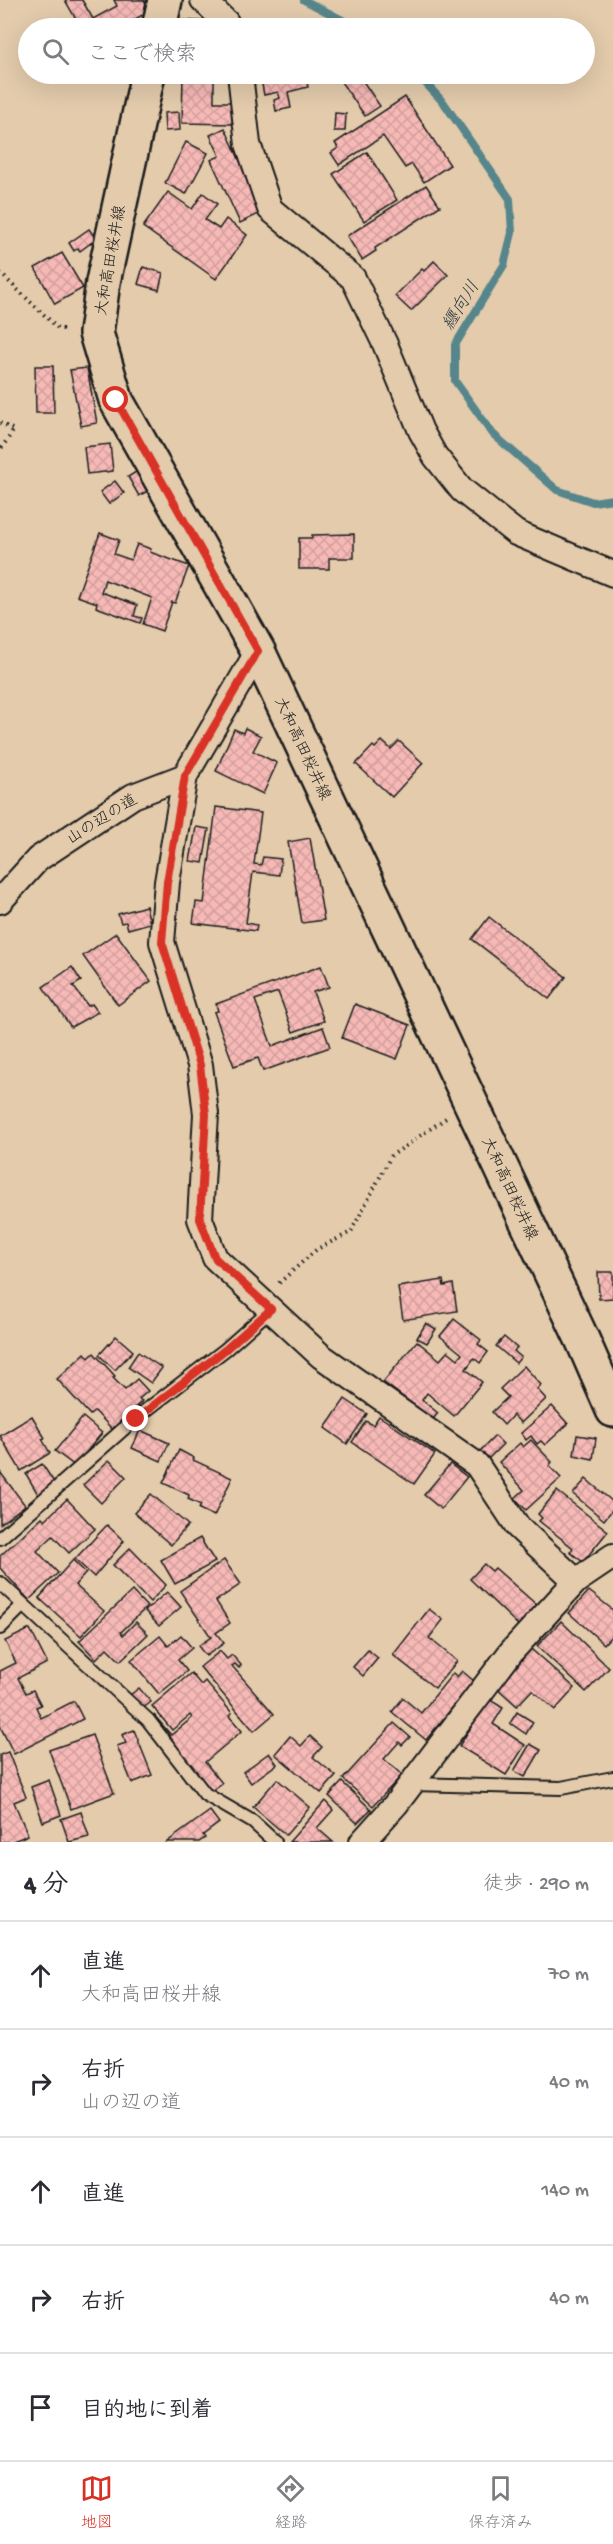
<!DOCTYPE html>
<html lang="ja">
<head>
<meta charset="utf-8">
<style>
	:root { --surface:#fff; --page:#f7f7f7; --text:#2b2b33; --muted:#7c7c81; --line:#e1e1e2; --accent:#d93025 }
	body { margin:0; font-family:"Gochi Hand","Klee One",sans-serif; background:var(--page); color:var(--text) }
	.stop { position:absolute; width:18px; height:18px; margin:-14px; border:4px solid #d93025; border-radius:50%; background:#fff }
	.stop.end { background:#d93025; border-color:#fff; box-shadow:0 2px 6px #0008 }
	.list { margin:0; padding:0; list-style:none }
	h2 { display:flex; justify-content:space-between; align-items:center; height:78px; margin:0; padding:0 24px; font-size:26px }
	h2 small { font-size:20px; font-weight:400; color:var(--muted) }
	.list li { display:grid; grid-template-columns:39px 1fr auto; gap:18px; align-items:center; box-sizing:border-box; height:108px; padding:0 24px; border-top:2px solid var(--line) }
	.list b { display:block; font-size:22px; white-space:nowrap }
	.list p { margin:0; font-size:20px; white-space:nowrap; color:var(--muted) }
	.list em { font-size:20px; font-style:normal; color:var(--muted) }
	.icon { flex:none; width:33px; height:33px; fill:none; stroke:currentColor; stroke-width:2; stroke-linecap:round; stroke-linejoin:round }
	.map { position:relative; flex:none; width:613px; height:1842px; overflow:hidden }
	.search { position:absolute; background:var(--surface); box-shadow:0 6px 24px #0002; left:18px; right:18px; top:18px; height:66px; display:flex; align-items:center; gap:15px; box-sizing:border-box; padding:0 21px; border-radius:33px; color:var(--muted); font-size:22px }
	.sheet { height:618px; background:var(--surface) }
	nav { display:flex; justify-content:space-around; align-items:center; box-sizing:border-box; height:84px; border-top:2px solid var(--line); background:var(--surface); font-size:16px; color:var(--muted) }
	nav a { display:grid; justify-items:center; gap:3px }
	nav .on { color:var(--accent) }
	.map>svg:first-child { display:block }
	.lines { fill:none; stroke-linecap:round; stroke-linejoin:round }
	.stream { stroke:#56868b; stroke-width:8 }
	.building { fill:url(#building-cross-hatch); stroke:#1c1c1c; stroke-width:1.5 }
	.lane-casing { stroke:#1c1c1c; stroke-width:16 }
	.street-casing { stroke:#1c1c1c; stroke-width:28 }
	.primary-casing { stroke:#1c1c1c; stroke-width:38 }
	.path { stroke:#1c1c1c; stroke-width:4; stroke-dasharray:1.5 4.5; stroke-linecap:butt }
	.lane { stroke:#e3cbac; stroke-width:12 }
	.street { stroke:#e3cbac; stroke-width:24 }
	.primary { stroke:#e3cbac; stroke-width:33 }
	.route { stroke:#d93025; stroke-width:8 }
	.labels { text-anchor:middle; stroke-width:4.5; stroke-linejoin:round; paint-order:stroke }
	.street-label { font-size:16px; fill:#1c1c1c; stroke:#e3cbac }
	.water-label { font-size:18px; font-style:italic; fill:#2f3f41; stroke:#e3cbac }
</style>
</head>
<body>
<div class="map">
<svg width="613" height="1842" viewBox="0 0 613 1842">
	<defs>
		<pattern id="building-cross-hatch" width="8" height="8" patternUnits="userSpaceOnUse" patternTransform="scale(1.5)"><rect width="8" height="8" fill="#f6b9b6"/><path d="M0 0l8 8M0 8l8-8" fill="none" stroke="#d29e9c"/></pattern>
	</defs>
	<rect width="100%" height="100%" fill="#e3cbac"/>
	<filter id="ink" filterUnits="userSpaceOnUse"><feTurbulence type="fractalNoise" baseFrequency=".0167" numOctaves="2"/><feDisplacementMap in="SourceGraphic" scale="12" xChannelSelector="R" yChannelSelector="G"/><feConvolveMatrix kernelMatrix="1 2 1 2 8 2 1 2 1" color-interpolation-filters="sRGB"/></filter>
	<g filter="url(#ink)">
		<g class="lines">
			<g class="stream">
				<polyline points="304,0 358,28"/>
				<polyline points="417,74 444,103 510,199 512,233 504,265 455,345 455,381 493,434 557,490 593,502 613,499"/>
			</g>
		</g>
		<g class="building">
			<polygon points="65,0 82,0 93,19 117,6 114,0 144,0 150,11 119,28 81,28"/>
			<polygon points="174,20 200,21 200,28 174,28"/>
			<polygon points="183,74 214,74 214,102 233,102 232,124 182,123"/>
			<polygon points="260,74 305,74 308,87 288,92 291,108 276,111 274,100 280,98 278,92 264,95"/>
			<polygon points="347,74 358,74 380,106 365,116 339,79"/>
			<polygon points="405,97 450,165 424,182 412,164 405,168 383,136 339,165 331,153 338,148 335,143"/>
			<polygon points="179,112 180,130 165,131 164,113"/>
			<polygon points="335,113 346,114 345,131 334,131"/>
			<polygon points="225,128 263,212 240,223 211,160 220,156 210,135"/>
			<polygon points="186,142 208,153 186,194 165,183"/>
			<polygon points="367,152 397,200 364,221 333,174"/>
			<polygon points="426,185 440,206 375,248 376,251 362,260 347,236"/>
			<polygon points="168,192 192,209 203,193 217,204 205,220 219,229 226,219 247,235 216,279 143,227"/>
			<polygon points="89,229 96,239 80,251 78,248 74,251 69,243"/>
			<polygon points="62,253 83,288 55,304 35,268"/>
			<polygon points="434,261 448,275 411,311 395,296 422,269 424,271"/>
			<polygon points="143,267 163,273 159,290 138,284"/>
			<polygon points="35,366 53,366 54,413 36,413"/>
			<polygon points="87,368 97,423 81,426 70,370"/>
			<polygon points="110,444 113,471 87,474 84,447"/>
			<polygon points="139,470 151,489 139,496 128,477"/>
			<polygon points="115,481 124,493 109,504 100,492"/>
			<polygon points="100,533 119,540 114,554 131,560 137,544 151,549 150,552 189,566 175,603 172,602 162,631 143,624 152,598 105,580 101,592 137,605 134,616 142,618 140,623 96,607 97,603 77,596"/>
			<polygon points="354,534 354,558 329,558 329,569 299,569 299,538 312,538 312,535"/>
			<polygon points="245,728 261,736 253,751 277,763 263,794 216,771 234,729 243,733"/>
			<polygon points="382,741 391,749 399,741 423,763 392,797 356,764 373,746 375,748"/>
			<polygon points="216,807 261,813 254,864 261,865 263,857 281,859 279,875 253,872 246,923 257,925 256,931 193,923 196,902 204,903"/>
			<polygon points="196,827 209,829 203,863 190,861"/>
			<polygon points="310,838 324,920 302,923 288,842"/>
			<polygon points="146,906 150,923 128,929 126,922 121,923 118,914"/>
			<polygon points="489,917 566,977 549,999 472,939"/>
			<polygon points="116,933 151,981 118,1005 83,956"/>
			<polygon points="321,966 329,987 313,992 324,1021 293,1032 278,992 255,1000 272,1046 323,1027 330,1047 263,1071 258,1058 234,1066 214,1012 218,1011 216,1004"/>
			<polygon points="72,967 81,981 73,986 88,1006 92,1004 98,1012 71,1027 43,987"/>
			<polygon points="355,1004 410,1025 397,1059 342,1038"/>
			<polygon points="598,1272 613,1272 613,1298 599,1299"/>
			<polygon points="443,1280 444,1286 453,1284 457,1311 403,1320 398,1287"/>
			<polygon points="454,1319 481,1340 478,1344 488,1352 480,1363 474,1358 466,1369 482,1382 454,1416 427,1393 422,1400 438,1413 433,1419 383,1382 417,1341 440,1360 448,1351 458,1359 462,1354 440,1336"/>
			<polygon points="426,1323 436,1329 427,1343 417,1338"/>
			<polygon points="116,1336 133,1351 115,1370 99,1355"/>
			<polygon points="504,1337 517,1348 514,1351 521,1357 516,1363 496,1346"/>
			<polygon points="138,1352 162,1368 151,1383 128,1367"/>
			<polygon points="85,1353 89,1358 94,1353 115,1376 113,1378 125,1390 137,1379 148,1391 139,1399 142,1401 112,1429 95,1411 90,1415 57,1379"/>
			<polygon points="524,1366 541,1385 537,1389 546,1399 521,1423 513,1415 504,1425 492,1412 508,1397 500,1389"/>
			<polygon points="345,1399 367,1414 347,1444 325,1428"/>
			<polygon points="552,1406 568,1424 545,1445 541,1441 537,1444 531,1436 526,1440 521,1433"/>
			<polygon points="32,1416 45,1438 42,1439 50,1453 21,1471 0,1436"/>
			<polygon points="379,1416 435,1454 414,1484 352,1442 366,1421 373,1425"/>
			<polygon points="83,1417 102,1433 75,1466 55,1451"/>
			<polygon points="140,1430 169,1443 161,1461 132,1448"/>
			<polygon points="577,1435 596,1438 593,1459 574,1455"/>
			<polygon points="495,1436 503,1444 487,1460 479,1452"/>
			<polygon points="531,1440 552,1462 549,1466 561,1478 526,1510 515,1498 524,1490 499,1462 520,1443 523,1447"/>
			<polygon points="179,1450 194,1458 193,1460 232,1478 214,1516 199,1509 201,1505 188,1499 189,1495 163,1483"/>
			<polygon points="109,1460 126,1477 101,1503 83,1485"/>
			<polygon points="42,1464 56,1485 39,1496 26,1474"/>
			<polygon points="450,1464 467,1477 441,1509 424,1495"/>
			<polygon points="0,1472 25,1505 0,1524"/>
			<polygon points="586,1479 613,1502 613,1509 604,1520 573,1494"/>
			<polygon points="557,1491 608,1531 583,1562 570,1552 573,1548 539,1521 542,1518 538,1514"/>
			<polygon points="151,1494 188,1525 171,1545 134,1513"/>
			<polygon points="67,1499 95,1529 69,1553 53,1536 37,1551 58,1573 29,1600 0,1568 0,1556 42,1517 45,1520"/>
			<polygon points="107,1525 124,1541 94,1577 75,1559"/>
			<polygon points="200,1538 215,1562 175,1584 161,1560"/>
			<polygon points="130,1548 166,1585 150,1602 113,1565"/>
			<polygon points="73,1560 86,1573 75,1585 104,1611 81,1636 39,1598"/>
			<polygon points="224,1560 241,1584 216,1601 230,1623 216,1633 224,1643 206,1656 198,1646 211,1637 180,1591"/>
			<polygon points="484,1564 492,1571 495,1568 539,1607 520,1627 470,1579"/>
			<polygon points="132,1591 147,1607 121,1632 123,1635 136,1622 148,1634 120,1661 107,1648 96,1659 79,1641"/>
			<polygon points="589,1591 613,1610 613,1634 604,1644 569,1613"/>
			<polygon points="167,1592 181,1607 159,1626 145,1611"/>
			<polygon points="429,1609 443,1620 429,1638 457,1661 435,1688 393,1655"/>
			<polygon points="561,1621 609,1668 586,1692 537,1646"/>
			<polygon points="30,1629 47,1663 18,1678 26,1693 33,1690 41,1705 36,1707 41,1718 74,1701 83,1719 14,1754 0,1726 0,1671 16,1663 5,1641"/>
			<polygon points="181,1635 192,1648 178,1660 187,1671 159,1694 131,1660 160,1636 168,1646"/>
			<polygon points="531,1649 575,1688 555,1710 532,1690 517,1706 496,1687"/>
			<polygon points="368,1650 378,1658 363,1676 353,1667"/>
			<polygon points="220,1651 227,1659 232,1655 241,1665 239,1668 235,1664 232,1666 274,1714 254,1731 200,1667"/>
			<polygon points="462,1671 474,1681 426,1740 392,1712 403,1698 421,1713 453,1673 457,1677"/>
			<polygon points="191,1673 201,1685 205,1681 232,1713 229,1716 242,1731 205,1762 222,1783 211,1791 150,1718 154,1715 171,1735 192,1718 190,1715 172,1730 152,1706"/>
			<polygon points="139,1688 151,1702 142,1709 130,1695"/>
			<polygon points="489,1699 503,1708 493,1724 525,1745 506,1775 459,1746"/>
			<polygon points="517,1712 533,1722 526,1734 510,1723"/>
			<polygon points="394,1723 410,1737 402,1745 399,1742 384,1759 402,1775 373,1806 343,1779"/>
			<polygon points="134,1730 152,1775 132,1783 117,1746 126,1743 122,1735"/>
			<polygon points="92,1735 114,1793 71,1809 49,1750"/>
			<polygon points="290,1736 301,1746 310,1736 322,1747 313,1757 336,1776 321,1793 275,1754"/>
			<polygon points="530,1744 541,1750 525,1777 514,1771"/>
			<polygon points="8,1752 26,1797 14,1802 28,1835 11,1842 0,1842 0,1755"/>
			<polygon points="269,1753 277,1764 251,1783 243,1772"/>
			<polygon points="277,1779 310,1807 286,1835 253,1807"/>
			<polygon points="49,1780 61,1815 43,1822 31,1787"/>
			<polygon points="342,1782 371,1809 357,1823 329,1796"/>
			<polygon points="325,1801 333,1810 317,1828 333,1842 289,1842"/>
			<polygon points="210,1811 219,1823 203,1835 205,1838 199,1842 167,1842"/>
			<polygon points="81,1812 89,1837 69,1842 61,1819"/>
		</g>
		<g class="lines">
			<defs>
				<g id="lane">
					<polyline points="0,1538 136,1418 226,1349 271,1309"/>
					<polyline points="0,1583 148,1720 205,1794 253,1822 275,1842"/>
					<polyline points="0,1628 23,1605"/>
					<polyline points="412,1784 561,1788 613,1778"/>
				</g>
				<g id="street">
					<polyline points="203,0 226,22 229,28"/>
					<polyline points="240,74 248,144 270,209 353,278 385,344 421,431 435,456 462,490 516,533 613,574"/>
					<polyline points="185,776 167,882 162,942 200,1065 206,1114 200,1219 215,1258 321,1356 477,1465 518,1527 576,1581"/>
					<polyline points="0,901 38,859 133,796 185,776 258,651"/>
					<polyline points="362,1842 396,1804 511,1652 576,1581 613,1556"/>
				</g>
				<g id="primary">
					<polyline points="159,28 165,0"/>
					<polyline points="148,74 103,282 96,333 116,400 258,651 582,1339 613,1410"/>
				</g>
			</defs>
			<use href="#lane" class="lane-casing"/>
			<use href="#street" class="street-casing"/>
			<use href="#primary" class="primary-casing"/>
			<g class="path">
				<polyline points="0,273 59,329 67,329"/>
				<polyline points="0,423 14,430 0,450"/>
				<polyline points="279,1283 317,1249 351,1232 391,1156 446,1118"/>
			</g>
			<use href="#lane" class="lane"/>
			<use href="#street" class="street"/>
			<use href="#primary" class="primary"/>
		</g>
	</g>
	<g class="lines" filter="url(#ink)">
		<polyline class="route" points="116,400 258,651 185,776 167,882 162,942 200,1065 206,1114 200,1219 215,1258 271,1309 226,1349 136,1419"/>
	</g>
	<g class="labels">
		<g class="street-label">
			<text transform="translate(109 260) rotate(-80)" y="6">大和高田桜井線</text>
			<text transform="translate(304 748) rotate(65)" y="6">大和高田桜井線</text>
			<text transform="translate(101 818) rotate(-32)" y="6">山の辺の道</text>
			<text transform="translate(511 1188) rotate(65)" y="6">大和高田桜井線</text>
		</g>
		<g class="water-label">
			<text transform="translate(460 305) rotate(-58)" y="6">纒向川</text>
		</g>
	</g>
</svg>
<div class="stop" style="left:116px;top:400px"></div>
<div class="stop end" style="left:136px;top:1419px"></div>
<div class="search"><svg class="icon" aria-label="search" viewBox="0 0 24 24"><circle cx="10" cy="10" r="6"/><path d="M15 15l6 6"/></svg>ここで検索</div>
</div>
<section class="sheet">
<h2>4 分<small>徒歩 · 290 m</small></h2>
<ul class="list">
<li><svg class="icon" aria-label="ahead" viewBox="0 0 24 24"><path d="M12 20V5M6 11l6-6 6 6"/></svg><div><b>直進</b><p>大和高田桜井線</p></div><em>70 m</em></li>
<li><svg class="icon" aria-label="right" viewBox="0 0 24 24"><path d="M7 20v-9h11M14 6l5 5-5 5"/></svg><div><b>右折</b><p>山の辺の道</p></div><em>40 m</em></li>
<li><svg class="icon" aria-label="ahead" viewBox="0 0 24 24"><path d="M12 20V5M6 11l6-6 6 6"/></svg><div><b>直進</b></div><em>140 m</em></li>
<li><svg class="icon" aria-label="right" viewBox="0 0 24 24"><path d="M7 20v-9h11M14 6l5 5-5 5"/></svg><div><b>右折</b></div><em>40 m</em></li>
<li><svg class="icon" aria-label="arrive" viewBox="0 0 24 24"><path d="M6 21V4h12l-3 4 3 4H6"/></svg><div><b>目的地に到着</b></div></li>
</ul>
</section>
<nav>
<a class="on"><svg class="icon" aria-label="map" viewBox="0 0 24 24"><path d="M3 6l6-2 6 2 6-2v14l-6 2-6-2-6 2zM9 4v14M15 6v14"/></svg>地図</a>
<a><svg class="icon" aria-label="directions" viewBox="0 0 24 24"><path d="M12 3l9 9-9 9-9-9zM9 14v-3h6M13 9l2 2-2 2"/></svg>経路</a>
<a><svg class="icon" aria-label="saved" viewBox="0 0 24 24"><path d="M7 4h10v16l-5-4-5 4z"/></svg>保存済み</a>
</nav>
</body>
</html>
